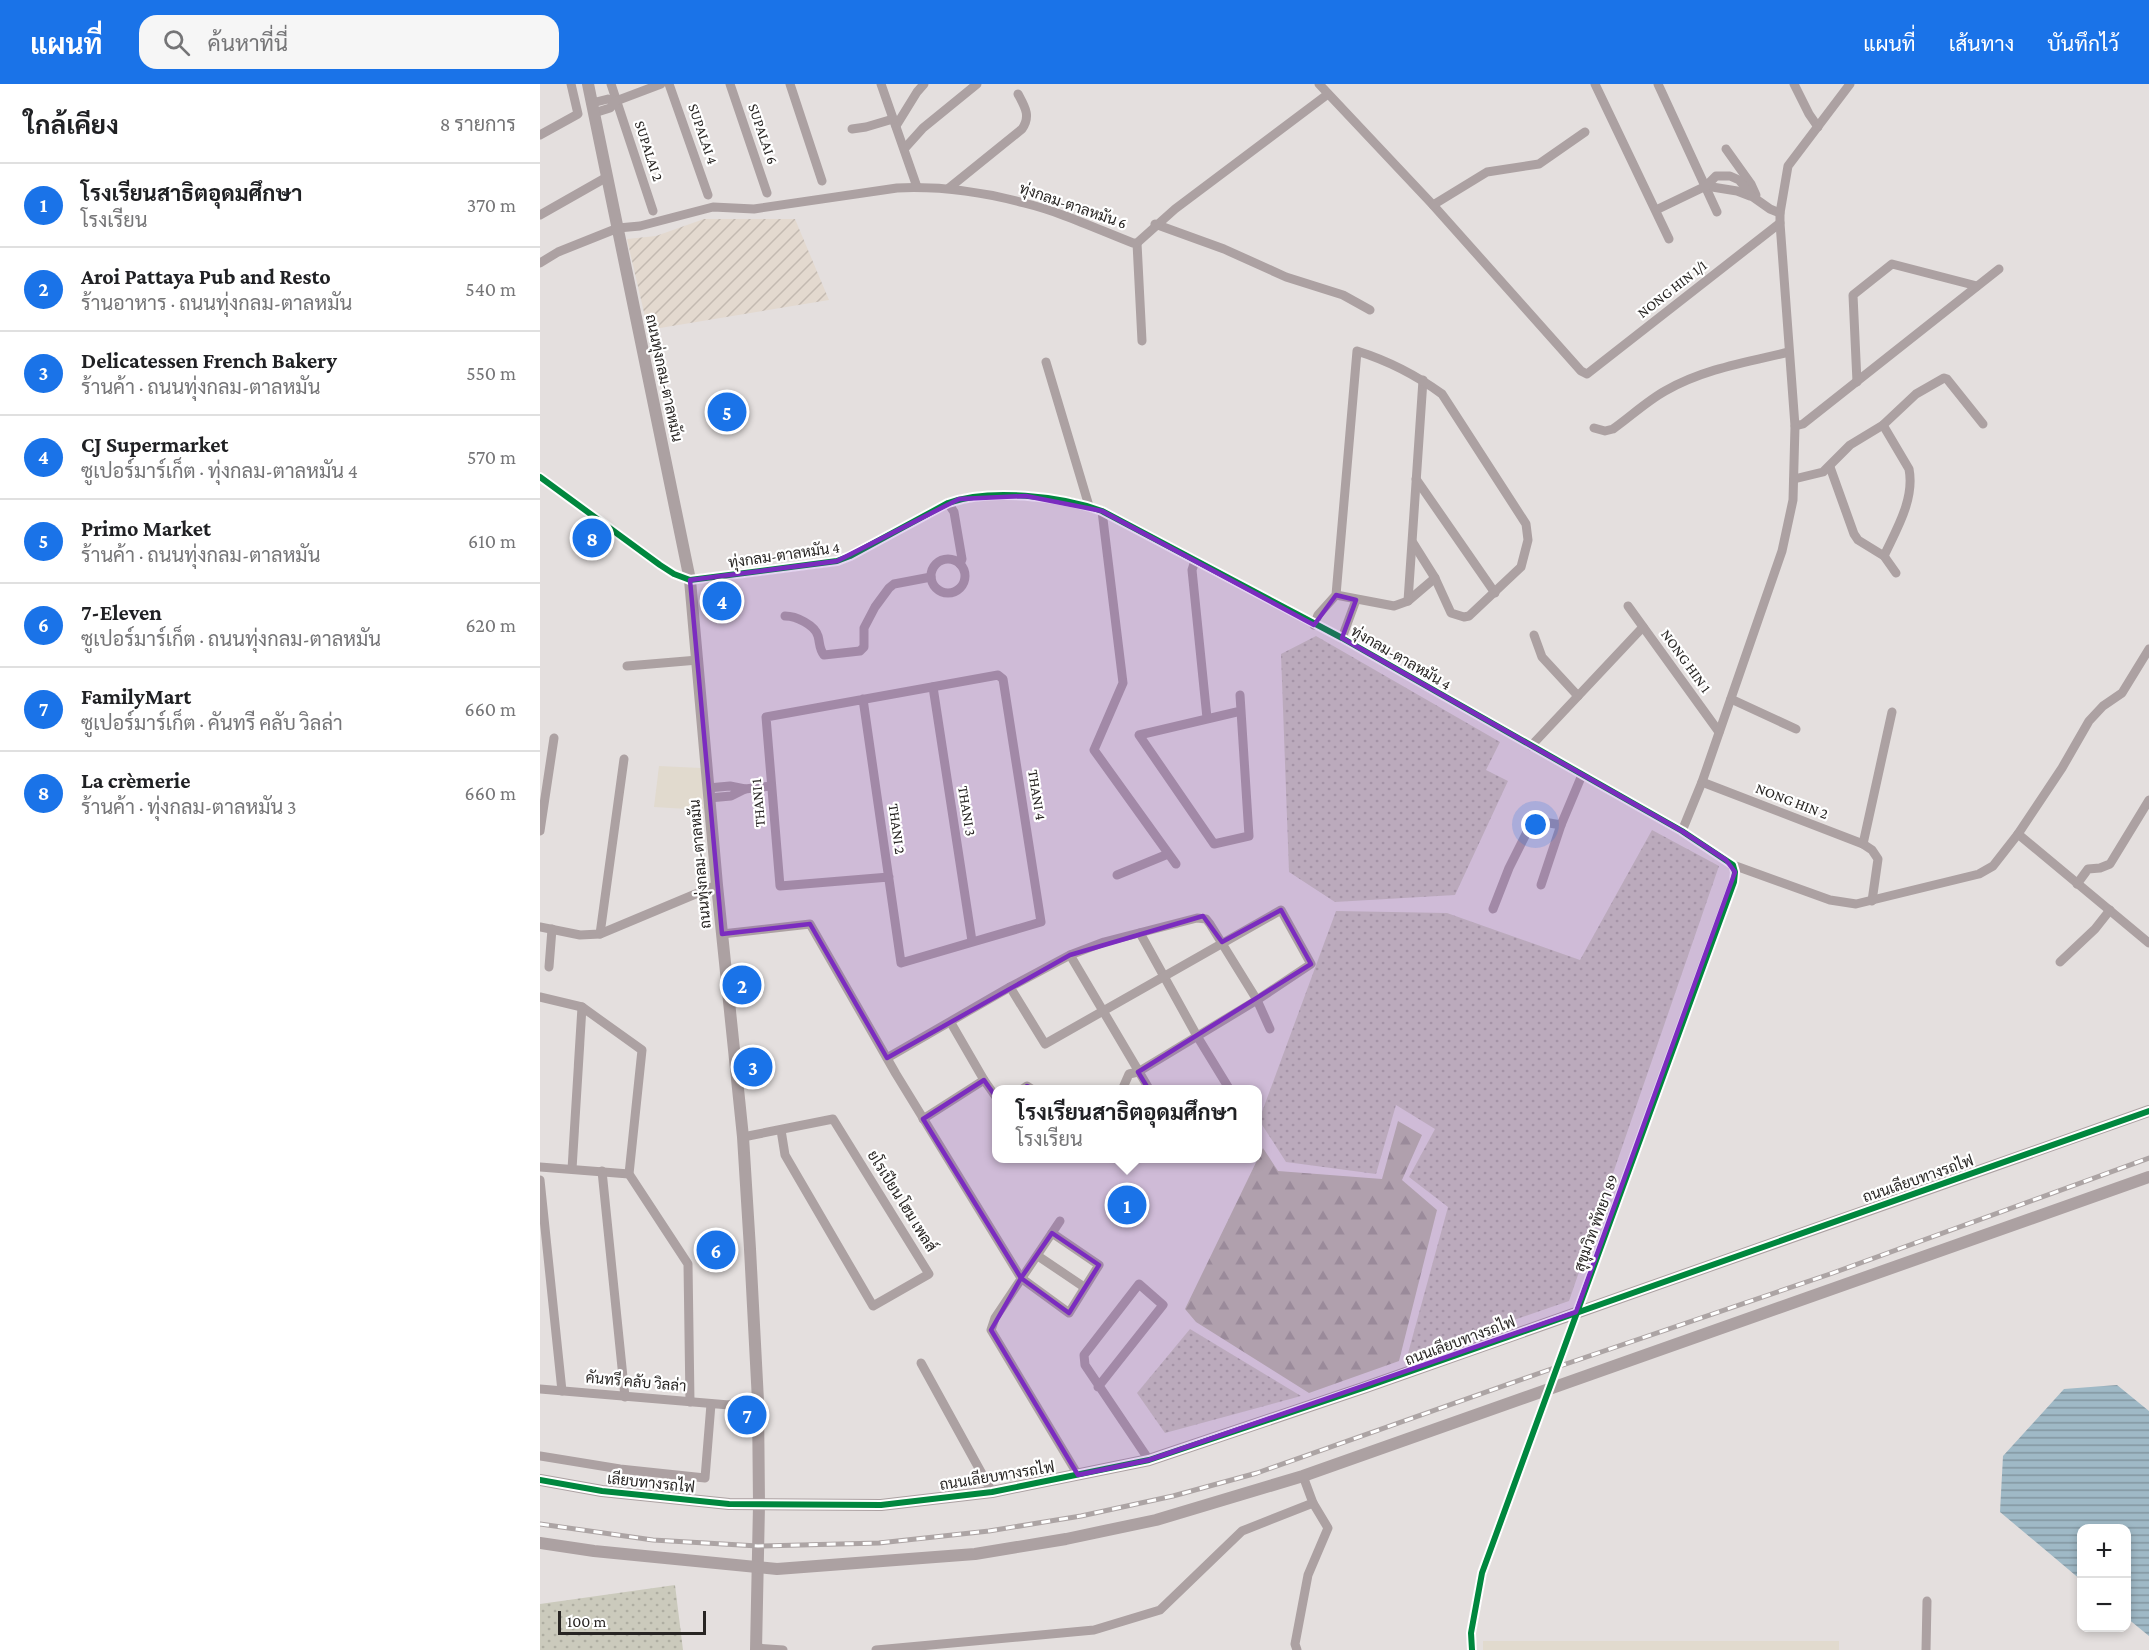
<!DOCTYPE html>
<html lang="th">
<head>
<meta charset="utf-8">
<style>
	:root { --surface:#fff; --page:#f6f6f6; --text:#202124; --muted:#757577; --line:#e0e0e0; --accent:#1a73e8 }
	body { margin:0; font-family:"Crimson Pro",Sarabun,serif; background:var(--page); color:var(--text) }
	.controls { position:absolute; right:18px; bottom:18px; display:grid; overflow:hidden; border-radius:12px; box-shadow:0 3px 9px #0003 }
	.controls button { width:54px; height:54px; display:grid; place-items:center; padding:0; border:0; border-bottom:2px solid var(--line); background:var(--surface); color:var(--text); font:30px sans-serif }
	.scale { position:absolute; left:18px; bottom:15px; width:148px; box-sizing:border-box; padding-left:6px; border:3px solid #282523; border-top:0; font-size:16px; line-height:21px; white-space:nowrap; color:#282523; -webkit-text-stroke:4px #fff; paint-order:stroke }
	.you { position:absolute; left:996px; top:741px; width:21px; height:21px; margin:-15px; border:4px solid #fff; border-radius:50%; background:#1a73e8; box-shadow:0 0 0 9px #1a73e833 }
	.badge { display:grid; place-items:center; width:39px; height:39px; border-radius:50%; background:var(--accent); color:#fff; font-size:20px; font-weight:700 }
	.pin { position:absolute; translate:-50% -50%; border:3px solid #fff; box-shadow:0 2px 6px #0006 }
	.popup { position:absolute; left:452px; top:1001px; width:270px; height:78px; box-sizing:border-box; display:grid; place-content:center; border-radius:12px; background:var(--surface); filter:drop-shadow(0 2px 4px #0005); font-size:20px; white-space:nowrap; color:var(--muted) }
	.popup b { font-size:22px; color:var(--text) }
	.popup::after { content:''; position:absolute; left:50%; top:100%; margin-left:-12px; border:12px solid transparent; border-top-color:var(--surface) }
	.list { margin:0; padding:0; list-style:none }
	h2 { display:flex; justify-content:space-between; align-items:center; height:78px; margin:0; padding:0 24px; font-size:26px }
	h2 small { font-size:20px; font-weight:400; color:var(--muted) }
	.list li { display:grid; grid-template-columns:39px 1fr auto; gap:18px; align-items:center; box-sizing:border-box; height:84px; padding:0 24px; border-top:2px solid var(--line) }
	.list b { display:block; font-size:22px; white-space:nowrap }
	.list p { margin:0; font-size:20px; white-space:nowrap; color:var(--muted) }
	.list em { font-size:20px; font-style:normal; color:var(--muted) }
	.icon { flex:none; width:33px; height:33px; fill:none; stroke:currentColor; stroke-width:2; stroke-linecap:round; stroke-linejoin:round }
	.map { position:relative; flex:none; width:1609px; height:1566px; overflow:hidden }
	header { display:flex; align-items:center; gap:36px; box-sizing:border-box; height:84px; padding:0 30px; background:var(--accent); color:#fff }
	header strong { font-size:28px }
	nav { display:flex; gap:33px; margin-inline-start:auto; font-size:21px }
	.search { width:420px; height:54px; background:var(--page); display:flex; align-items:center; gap:15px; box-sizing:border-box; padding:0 21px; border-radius:18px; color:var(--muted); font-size:22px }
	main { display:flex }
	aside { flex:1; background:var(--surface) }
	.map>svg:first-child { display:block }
	.industrial { fill:url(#industrial-furrows) }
	.education { fill:#e1dace }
	.green { fill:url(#green-dots) }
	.forest { fill:url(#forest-firs) }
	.water { fill:url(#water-rules) }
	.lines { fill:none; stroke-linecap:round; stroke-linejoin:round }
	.minor { stroke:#aca1a2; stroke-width:9 }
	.tertiary { stroke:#aca1a2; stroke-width:12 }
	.rail-casing { stroke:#aca4a4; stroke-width:5 }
	.rail { stroke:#fff; stroke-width:3; stroke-dasharray:9; stroke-linecap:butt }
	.cycleway-casing { stroke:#fff; stroke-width:10 }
	.cycleway { stroke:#00873e; stroke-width:6 }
	.marked { fill:#7b2cbf; fill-opacity:0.2; stroke:#7b2cbf; stroke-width:4.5; stroke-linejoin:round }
	.labels { text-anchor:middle; stroke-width:4.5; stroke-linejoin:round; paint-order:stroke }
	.street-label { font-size:15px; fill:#282523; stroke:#fff }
</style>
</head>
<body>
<header>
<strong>แผนที่</strong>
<div class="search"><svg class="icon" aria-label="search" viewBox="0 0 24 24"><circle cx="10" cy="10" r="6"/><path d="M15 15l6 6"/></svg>ค้นหาที่นี่</div>
<nav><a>แผนที่</a><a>เส้นทาง</a><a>บันทึกไว้</a></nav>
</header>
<main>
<aside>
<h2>ใกล้เคียง<small>8 รายการ</small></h2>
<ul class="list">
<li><span class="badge">1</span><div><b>โรงเรียนสาธิตอุดมศึกษา</b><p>โรงเรียน</p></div><em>370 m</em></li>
<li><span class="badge">2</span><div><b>Aroi Pattaya Pub and Resto</b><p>ร้านอาหาร · ถนนทุ่งกลม-ตาลหมัน</p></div><em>540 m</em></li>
<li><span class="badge">3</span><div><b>Delicatessen French Bakery</b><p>ร้านค้า · ถนนทุ่งกลม-ตาลหมัน</p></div><em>550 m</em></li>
<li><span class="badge">4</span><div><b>CJ Supermarket</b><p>ซูเปอร์มาร์เก็ต · ทุ่งกลม-ตาลหมัน 4</p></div><em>570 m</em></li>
<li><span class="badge">5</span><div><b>Primo Market</b><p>ร้านค้า · ถนนทุ่งกลม-ตาลหมัน</p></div><em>610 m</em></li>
<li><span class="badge">6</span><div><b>7-Eleven</b><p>ซูเปอร์มาร์เก็ต · ถนนทุ่งกลม-ตาลหมัน</p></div><em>620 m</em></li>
<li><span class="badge">7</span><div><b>FamilyMart</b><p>ซูเปอร์มาร์เก็ต · คันทรี คลับ วิลล่า</p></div><em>660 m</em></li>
<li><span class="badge">8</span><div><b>La crèmerie</b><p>ร้านค้า · ทุ่งกลม-ตาลหมัน 3</p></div><em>660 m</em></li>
</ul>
</aside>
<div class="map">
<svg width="1609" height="1566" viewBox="0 0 1609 1566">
	<defs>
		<pattern id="industrial-furrows" width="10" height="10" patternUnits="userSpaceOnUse" patternTransform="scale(1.5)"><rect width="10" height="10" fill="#e3d9cf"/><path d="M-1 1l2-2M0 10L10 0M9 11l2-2" fill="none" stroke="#c3bab1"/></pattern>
		<pattern id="green-dots" width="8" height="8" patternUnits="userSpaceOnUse" patternTransform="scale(1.5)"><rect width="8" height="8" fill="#cbcabc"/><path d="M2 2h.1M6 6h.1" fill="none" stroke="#aeada1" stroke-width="1.8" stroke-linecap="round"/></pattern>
		<pattern id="forest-firs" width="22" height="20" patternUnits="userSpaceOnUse" patternTransform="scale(1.5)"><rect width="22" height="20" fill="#bdbda9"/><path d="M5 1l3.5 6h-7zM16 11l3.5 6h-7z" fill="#a2a291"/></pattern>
		<pattern id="water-rules" width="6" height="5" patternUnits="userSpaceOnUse" patternTransform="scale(1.5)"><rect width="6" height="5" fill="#9fb9c6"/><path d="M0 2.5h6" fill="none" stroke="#8296a0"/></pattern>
	</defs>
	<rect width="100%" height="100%" fill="#e4dfde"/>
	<polygon class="industrial" points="164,135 255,135 289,216 108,246 87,155 116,152"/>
	<g class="education">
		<polygon points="119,682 161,684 164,726 114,723"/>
		<rect x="943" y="1557" width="356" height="9"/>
	</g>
	<g class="green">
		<polygon points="776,552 960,658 946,686 968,697 915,811 795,818 749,788 741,570"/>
		<polygon points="1112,746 1179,782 1029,1217 867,1273 908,1123 869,1093 895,1045 856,1021 836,1090 746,1078 719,1036 796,827 907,829 1040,876"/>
		<polygon points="650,1245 761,1312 625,1349 597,1309"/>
		<polygon points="135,1501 143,1566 0,1566 0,1520"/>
	</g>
	<polygon class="forest" points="858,1037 882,1051 862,1096 897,1126 859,1277 769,1309 656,1238 645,1225 723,1064 738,1087 842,1095"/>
	<polygon class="water" points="1577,1301 1609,1327 1609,1552 1587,1534 1586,1444 1542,1444 1541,1496 1460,1428 1463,1372 1524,1305"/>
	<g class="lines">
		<g class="minor">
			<polyline points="71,0 113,127"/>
			<polyline points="129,0 168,111"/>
			<polyline points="190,0 227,109"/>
			<polyline points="250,0 282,97"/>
			<polyline points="341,0 377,103"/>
			<polyline points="779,0 893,121 1041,287 1047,290 1240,139"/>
			<polyline points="1055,0 1129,155"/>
			<polyline points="1118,0 1177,128"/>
			<polyline points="1254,0 1269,30 1278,43"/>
			<polyline points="52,19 68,15 76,17 121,0"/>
			<polyline points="54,29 70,24 76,17"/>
			<polyline points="356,42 377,8 384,0"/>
			<polyline points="312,45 326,43 353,35"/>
			<polyline points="0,51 38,30 31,0"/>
			<polyline points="365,64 383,44 437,0"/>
			<polyline points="1186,65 1211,100 1216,111"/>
			<polyline points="1166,102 1197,107 1210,112"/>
			<path d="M409,104L482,45C491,32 485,23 478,10"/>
			<polyline points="893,121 947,88 999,80 1045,48"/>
			<polyline points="1116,126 1166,102 1176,92 1190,92 1199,96 1213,113 1230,125 1240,129"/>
			<polyline points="0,131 67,93"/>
			<polyline points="615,140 684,165 746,193 803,211 830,226"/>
			<polyline points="597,159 602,257"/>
			<path d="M0,179L18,168L78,144L100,142L173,123L214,125L357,104C400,102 443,108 484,119C521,128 557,145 593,159H597L635,125L788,10"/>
			<polyline points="506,278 549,422"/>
			<polyline points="1317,298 1313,211 1352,180 1437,202"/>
			<path d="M1343,341L1369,385C1375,415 1356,446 1344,472"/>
			<polyline points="1255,342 1263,340 1459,185"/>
			<path d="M1054,344L1065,347L1073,345C1090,333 1107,317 1125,307C1163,285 1207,278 1249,268"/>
			<polyline points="1290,383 1314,450 1318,456 1344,472 1356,489"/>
			<path d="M0,393L120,481L134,490L150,496L297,477L310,472L408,419C450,404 521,412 562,427L802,554L1142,747L1193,781L1195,788L1194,798L942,1489L931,1549L932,1566"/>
			<polyline points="876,395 955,509"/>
			<polyline points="1254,395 1283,388 1310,361 1343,341 1376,310 1404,294 1407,295 1443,340"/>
			<polyline points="408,419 414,428 422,475 420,480"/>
			<polyline points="562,427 583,599 554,666 636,780"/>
			<circle cx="408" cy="492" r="17"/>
			<polyline points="655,477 652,486 667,634"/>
			<polyline points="796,511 854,522 868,517 895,494"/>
			<polyline points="868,517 883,296"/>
			<polyline points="1088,522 1179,648"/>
			<path d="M245,532C256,532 275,541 278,552C280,559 279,565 284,571L320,567L324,563V544L335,523L349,504L354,500L391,493"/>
			<path d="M774,541L778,531L796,511L817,267C849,277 876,291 902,310L986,440L988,456L981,483L929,532L924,533L911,529L895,494L873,459"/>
			<polyline points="994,551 1002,573 1038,612"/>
			<polyline points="802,554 816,516"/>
			<polyline points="87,582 158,576"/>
			<polyline points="393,603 432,857"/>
			<polyline points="700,611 709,752 674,760 599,651 701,627"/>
			<polyline points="323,615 361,879 501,838 463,595 458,591 226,633 240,802 349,793"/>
			<polyline points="1191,615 1256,645"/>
			<polyline points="991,662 1103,543"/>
			<polyline points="1162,698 1323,760 1332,766 1338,775 1332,817"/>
			<polyline points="168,704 190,702 205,705 231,702"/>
			<polyline points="169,714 191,712 205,705"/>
			<polyline points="0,747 14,654"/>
			<polyline points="1142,747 1162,698 1242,467 1253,416 1255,342 1240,139 1240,129 1248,82 1310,0"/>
			<polyline points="1478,750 1609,859"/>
			<polyline points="1323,760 1352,628"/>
			<polyline points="1193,781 1290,816 1316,820 1439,790 1453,782 1478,750 1522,684 1549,637 1563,622 1582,609 1609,565"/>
			<polyline points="577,791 628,770"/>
			<polyline points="1537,800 1548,785 1560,784 1570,780 1609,716"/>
			<polyline points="1001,801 1021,741"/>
			<polyline points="953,825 969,784 991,740 998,737 1021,741 1042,691"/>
			<polyline points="0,843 40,851 60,850 177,801"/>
			<polyline points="600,849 657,952 690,1006"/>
			<polyline points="60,850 84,675"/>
			<polyline points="182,850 270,840 356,990 481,1194 529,1229 559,1181 512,1149"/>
			<polyline points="530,871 608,1003 607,1006"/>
			<polyline points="1520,878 1555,845 1570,826"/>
			<polyline points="9,883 12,845"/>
			<polyline points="470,903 505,960 741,826 771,880 717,916 598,988 589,990 582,1006"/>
			<polyline points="0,913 42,923 102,966 89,1090 148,1180 150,1318"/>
			<polyline points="411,939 444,996 456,1013"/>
			<polyline points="347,974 470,903 530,871 564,858 657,834 666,835 670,840 717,916 730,945"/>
			<polyline points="481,1006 487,1002 493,1006"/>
			<polyline points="383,1035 444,996"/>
			<polyline points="203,1053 293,1035 389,1190 333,1222 245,1071 241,1046"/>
			<polyline points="0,1083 89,1090"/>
			<polyline points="32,1085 42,923"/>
			<polyline points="62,1087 85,1313"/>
			<polyline points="0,1096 22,1307"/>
			<polyline points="520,1137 455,1234 451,1246 538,1391"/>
			<polyline points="498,1172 544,1203"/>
			<polyline points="381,1279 452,1408"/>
			<polyline points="558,1303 623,1221 599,1200 544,1271 545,1281 609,1376"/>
			<polyline points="0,1305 189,1321 200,1326 218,1326"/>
			<polyline points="189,1321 200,1316 218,1317"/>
			<polyline points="0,1372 80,1385 165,1394 171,1320"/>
			<polyline points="216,1564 243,1566"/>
			<polyline points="336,1566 554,1546 620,1526 702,1447 773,1419 763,1392"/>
			<polyline points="757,1566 755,1560 768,1491 788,1444 773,1419"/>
			<polyline points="1386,1566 1387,1517"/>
		</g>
		<g class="tertiary">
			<polyline points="48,0 150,496 177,801 203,1053 210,1165 218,1317 219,1421 216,1566"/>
			<polyline points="0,1396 62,1407 189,1420 341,1421 452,1408 609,1376 826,1303 1609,1027"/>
			<polyline points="0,1459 54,1467 237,1485 435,1470 526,1455 616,1436 763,1392 1609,1093"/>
		</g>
		<defs>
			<polyline id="rail" points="0,1440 113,1456 218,1462 339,1459 449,1447 541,1432 633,1412 717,1389 1017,1283 1290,1190 1609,1074"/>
		</defs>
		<use href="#rail" class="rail-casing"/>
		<use href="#rail" class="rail"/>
		<defs>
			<g id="cycleway">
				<path d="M0,393L120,481L134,490L150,496L297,477L310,472L408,419C450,404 521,412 562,427L802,554L1142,747L1193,781L1195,788L1194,798L942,1489L931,1549L932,1566"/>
				<polyline points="0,1396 62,1407 189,1420 341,1421 452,1408 609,1376 826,1303 1609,1027"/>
			</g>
		</defs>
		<use href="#cycleway" class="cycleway-casing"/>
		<use href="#cycleway" class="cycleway"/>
	</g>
	<path class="marked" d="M486,412L562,427L774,541L796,511L816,516L802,554L1142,747L1186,776L1195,788L1036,1228L609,1376L538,1391L451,1246L481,1194L529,1229L559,1181L512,1149L481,1194L383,1035L444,996L463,1023L487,1002L566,1043L582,1010L617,1019L598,988L771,880L741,826L682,858L663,832L530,871L347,974L270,840L182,850L150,496L297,477L419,415Z"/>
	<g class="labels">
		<g class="street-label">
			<text transform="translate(163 50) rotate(71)" y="5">SUPALAI 4</text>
			<text transform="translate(223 50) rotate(71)" y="5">SUPALAI 6</text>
			<text transform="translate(109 67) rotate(72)" y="5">SUPALAI 2</text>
			<text transform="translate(533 122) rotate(19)" y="5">ทุ่งกลม-ตาลหมัน 6</text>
			<text transform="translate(1132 205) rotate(-38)" y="5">NONG HIN 1/1</text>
			<text transform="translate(124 294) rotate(78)" y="5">ถนนทุ่งกลม-ตาลหมัน</text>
			<text transform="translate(244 471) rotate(-8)" y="5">ทุ่งกลม-ตาลหมัน 4</text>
			<text transform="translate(861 574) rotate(30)" y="5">ทุ่งกลม-ตาลหมัน 4</text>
			<text transform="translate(1146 577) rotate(54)" y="5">NONG HIN 1</text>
			<text transform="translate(497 711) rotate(81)" y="5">THANI 4</text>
			<text transform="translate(1252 717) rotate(21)" y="5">NONG HIN 2</text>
			<text transform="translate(218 719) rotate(-95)" y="5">THANI 1</text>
			<text transform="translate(427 727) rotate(81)" y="5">THANI 3</text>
			<text transform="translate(357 745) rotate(82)" y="5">THANI 2</text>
			<text transform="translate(160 780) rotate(-95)" y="5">ถนนทุ่งกลม-ตาลหมัน</text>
			<text transform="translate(1378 1095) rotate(-19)" y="5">ถนนเลียบทางรถไฟ</text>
			<text transform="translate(362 1117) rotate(58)" y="5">ยโรเปียน โฮม เพลส์</text>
			<text transform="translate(1056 1139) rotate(-70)" y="5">สุขุมวิท พัทยา 89</text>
			<text transform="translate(920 1257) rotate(-20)" y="5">ถนนเลียบทางรถไฟ</text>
			<text transform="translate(96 1298) rotate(5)" y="5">คันทรี คลับ วิลล่า</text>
			<text transform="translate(457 1392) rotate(-9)" y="5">ถนนเลียบทางรถไฟ</text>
			<text transform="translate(111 1399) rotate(6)" y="5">เลียบทางรถไฟ</text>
		</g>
	</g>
</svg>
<div class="controls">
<button>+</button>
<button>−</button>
</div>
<div class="scale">100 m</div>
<div class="you"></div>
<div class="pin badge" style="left:587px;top:1121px">1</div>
<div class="popup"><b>โรงเรียนสาธิตอุดมศึกษา</b>โรงเรียน</div>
<div class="pin badge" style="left:202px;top:901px">2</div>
<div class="pin badge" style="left:213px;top:983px">3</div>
<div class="pin badge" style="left:182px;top:517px">4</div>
<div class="pin badge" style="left:187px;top:328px">5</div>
<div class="pin badge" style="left:176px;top:1166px">6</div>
<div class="pin badge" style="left:207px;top:1331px">7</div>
<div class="pin badge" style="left:52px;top:454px">8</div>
</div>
</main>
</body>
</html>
